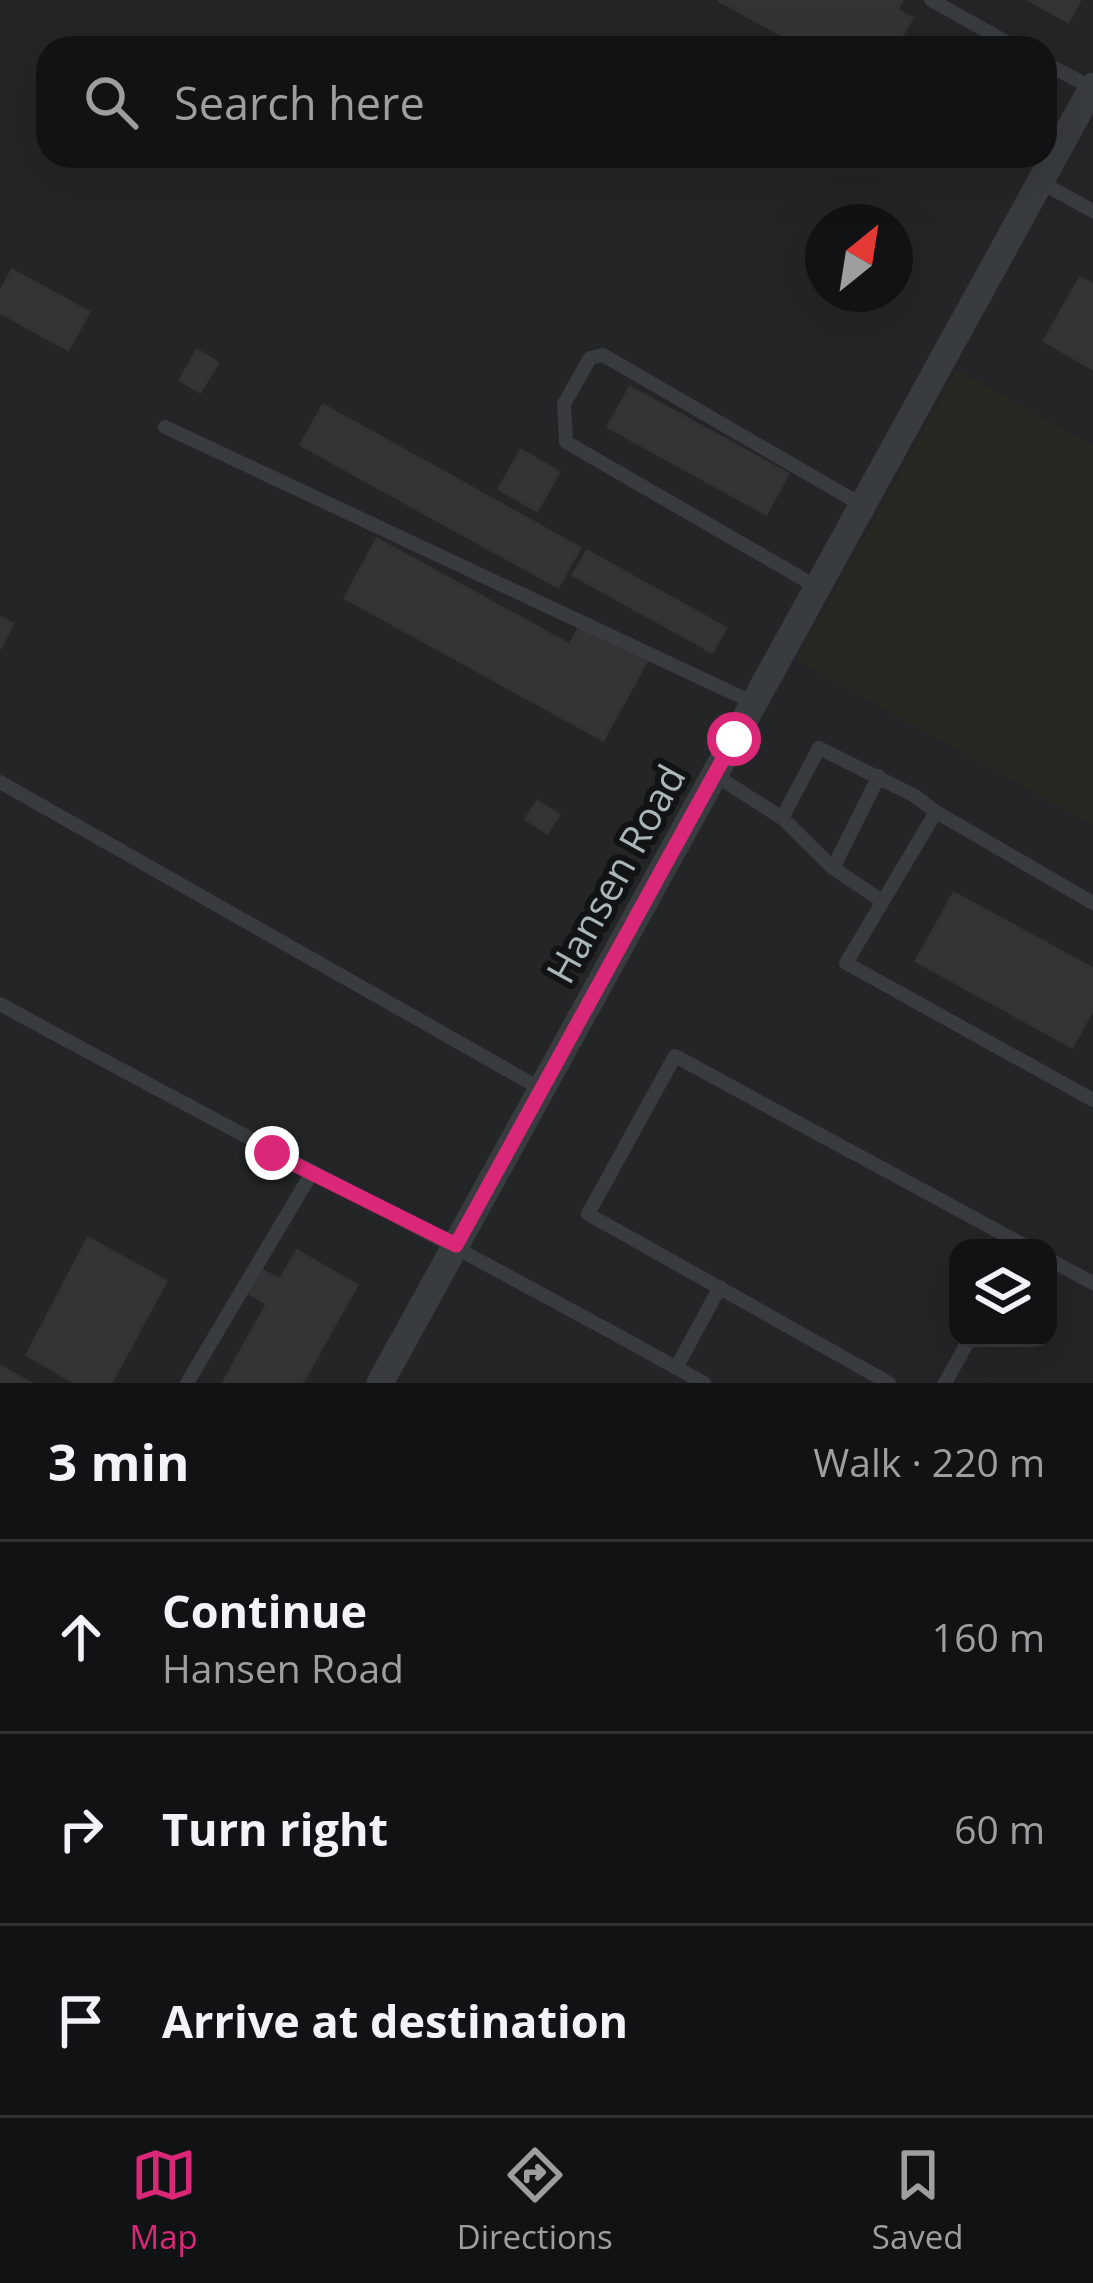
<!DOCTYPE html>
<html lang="en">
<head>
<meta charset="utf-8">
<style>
	:root { --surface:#111213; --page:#1a1b1c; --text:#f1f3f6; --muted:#9c9ea0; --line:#303233; --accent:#db2777 }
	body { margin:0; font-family:"Open Sans",sans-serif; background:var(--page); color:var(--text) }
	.controls { position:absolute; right:36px; bottom:36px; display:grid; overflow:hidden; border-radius:24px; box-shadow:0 12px 48px #0002 }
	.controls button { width:108px; height:108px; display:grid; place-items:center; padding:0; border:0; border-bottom:3px solid var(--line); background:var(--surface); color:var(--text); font:60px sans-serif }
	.compass { position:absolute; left:805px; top:204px; width:108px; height:108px; border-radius:50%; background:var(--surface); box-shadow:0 12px 48px #0002; rotate:30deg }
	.stop { position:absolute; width:36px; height:36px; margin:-27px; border:9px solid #db2777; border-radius:50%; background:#fff }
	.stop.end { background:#db2777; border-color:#fff; box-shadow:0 3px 12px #0008 }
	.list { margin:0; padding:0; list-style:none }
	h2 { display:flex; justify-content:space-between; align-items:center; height:156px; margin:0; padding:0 48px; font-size:51px }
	h2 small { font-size:39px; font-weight:400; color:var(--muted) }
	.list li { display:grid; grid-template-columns:78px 1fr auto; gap:36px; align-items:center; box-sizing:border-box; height:192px; padding:0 48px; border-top:3px solid var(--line) }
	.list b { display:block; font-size:45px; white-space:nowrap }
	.list p { margin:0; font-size:39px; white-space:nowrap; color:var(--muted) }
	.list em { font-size:39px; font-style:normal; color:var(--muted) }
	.icon { flex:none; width:66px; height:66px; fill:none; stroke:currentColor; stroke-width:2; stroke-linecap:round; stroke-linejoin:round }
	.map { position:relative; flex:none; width:1093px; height:1383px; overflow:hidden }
	.search { position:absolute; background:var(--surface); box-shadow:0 12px 48px #0002; left:36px; right:36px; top:36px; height:132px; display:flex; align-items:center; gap:30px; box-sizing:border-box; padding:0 42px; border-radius:36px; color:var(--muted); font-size:45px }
	.sheet { height:732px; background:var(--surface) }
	nav { display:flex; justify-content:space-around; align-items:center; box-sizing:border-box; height:168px; border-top:3px solid var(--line); background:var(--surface); font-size:33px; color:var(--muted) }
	nav a { display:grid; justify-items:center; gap:6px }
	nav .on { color:var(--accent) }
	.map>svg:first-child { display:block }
	.built { fill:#232526; fill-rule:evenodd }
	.green { fill:#252921 }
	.building { fill:#323435; stroke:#313335; stroke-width:3 }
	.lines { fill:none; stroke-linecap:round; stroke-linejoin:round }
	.service { stroke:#383c3e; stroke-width:14 }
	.minor { stroke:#383c3e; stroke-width:27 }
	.route { stroke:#db2777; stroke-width:15 }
	.labels { text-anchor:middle; stroke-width:12; stroke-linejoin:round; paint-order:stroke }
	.street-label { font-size:39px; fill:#aab6b8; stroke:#121314 }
</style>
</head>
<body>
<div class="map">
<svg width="1093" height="1383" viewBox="0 0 1093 1383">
	<rect width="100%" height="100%" fill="#171819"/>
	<path class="built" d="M0,0H1093V1383H0ZM48,48H1045V156H48ZM823,222H895V294H823ZM958,1248H1048V1338H958Z"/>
	<polygon class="green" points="957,370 1093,445 1093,825 796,660"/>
	<g class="building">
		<polygon points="718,0 902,0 897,10 912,18 895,48 805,48"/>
		<polygon points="1029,0 1080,0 1068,22"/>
		<polygon points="12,270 89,312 68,350 0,312 0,292"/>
		<polygon points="1080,278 1093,285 1093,369 1044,341"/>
		<polygon points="197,350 218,363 200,392 180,380"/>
		<polygon points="630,387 788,474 766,514 608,427"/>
		<polygon points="323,405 580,548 558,587 301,445"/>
		<polygon points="521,450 559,472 537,511 499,489"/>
		<polygon points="377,539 570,645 580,626 646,662 603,740 345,598"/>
		<polygon points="587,551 726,628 712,652 573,575"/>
		<polygon points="0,617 13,624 0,649"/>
		<polygon points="537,801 559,815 547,833 526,819"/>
		<polygon points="954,893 1093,969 1093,1009 1072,1047 916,961"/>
		<polygon points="88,1238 166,1281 111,1383 75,1383 27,1355"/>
		<polygon points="297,1251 357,1285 302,1383 223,1383 267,1304 249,1293 262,1270 280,1280"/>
		<polygon points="0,1366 30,1383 0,1383"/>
	</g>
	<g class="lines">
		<g class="service">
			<polyline points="931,0 1017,48"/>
			<polyline points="1045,63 1092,88"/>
			<polyline points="1042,183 1093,211"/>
			<polyline points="165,427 754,703"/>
			<polyline points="817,587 566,442 564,404 590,358 603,355 862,505"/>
			<polyline points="715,775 782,818 833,868 882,901"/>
			<polyline points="0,782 541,1089"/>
			<polyline points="782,818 819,748 915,796 936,812"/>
			<polyline points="833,868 879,776"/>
			<polyline points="1093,903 936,812 846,963 1093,1100"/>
			<path d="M0,1004C234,1132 471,1253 704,1383"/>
			<polyline points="1048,1259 1093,1283"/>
			<polyline points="676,1368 720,1287"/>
			<polyline points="187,1383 311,1174"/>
			<polyline points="889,1383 588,1214 675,1056 1029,1248"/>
			<polyline points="945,1383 970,1338"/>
		</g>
		<polyline class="minor" points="380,1383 1093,86"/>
	</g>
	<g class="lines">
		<polyline class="route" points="272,1153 456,1245 734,739"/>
	</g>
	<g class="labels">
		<g class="street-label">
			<text transform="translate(616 874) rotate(-61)" y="14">Hansen Road</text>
		</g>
	</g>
</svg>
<div class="controls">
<button><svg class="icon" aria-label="layers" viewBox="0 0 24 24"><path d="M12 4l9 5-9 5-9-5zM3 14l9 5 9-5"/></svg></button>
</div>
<svg class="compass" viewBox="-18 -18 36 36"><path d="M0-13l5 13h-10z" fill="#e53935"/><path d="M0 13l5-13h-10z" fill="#9c9ea0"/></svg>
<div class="stop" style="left:734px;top:739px"></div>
<div class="stop end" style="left:272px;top:1153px"></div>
<div class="search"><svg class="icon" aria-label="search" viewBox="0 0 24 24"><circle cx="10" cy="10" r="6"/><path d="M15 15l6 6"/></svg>Search here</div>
</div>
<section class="sheet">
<h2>3 min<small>Walk · 220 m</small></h2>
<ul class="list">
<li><svg class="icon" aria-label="ahead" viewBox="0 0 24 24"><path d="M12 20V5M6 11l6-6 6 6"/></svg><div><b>Continue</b><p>Hansen Road</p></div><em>160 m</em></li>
<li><svg class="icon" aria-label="right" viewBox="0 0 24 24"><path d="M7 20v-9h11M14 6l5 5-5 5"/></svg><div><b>Turn right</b></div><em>60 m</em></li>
<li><svg class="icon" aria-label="arrive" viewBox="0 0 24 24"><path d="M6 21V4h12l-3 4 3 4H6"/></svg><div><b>Arrive at destination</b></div></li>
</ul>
</section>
<nav>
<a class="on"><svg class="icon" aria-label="map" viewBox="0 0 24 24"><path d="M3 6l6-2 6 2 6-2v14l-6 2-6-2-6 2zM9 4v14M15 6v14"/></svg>Map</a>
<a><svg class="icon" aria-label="directions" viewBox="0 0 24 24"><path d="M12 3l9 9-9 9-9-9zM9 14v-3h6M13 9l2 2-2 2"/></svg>Directions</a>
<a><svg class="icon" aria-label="saved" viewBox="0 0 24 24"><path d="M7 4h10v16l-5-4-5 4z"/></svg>Saved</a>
</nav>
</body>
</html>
